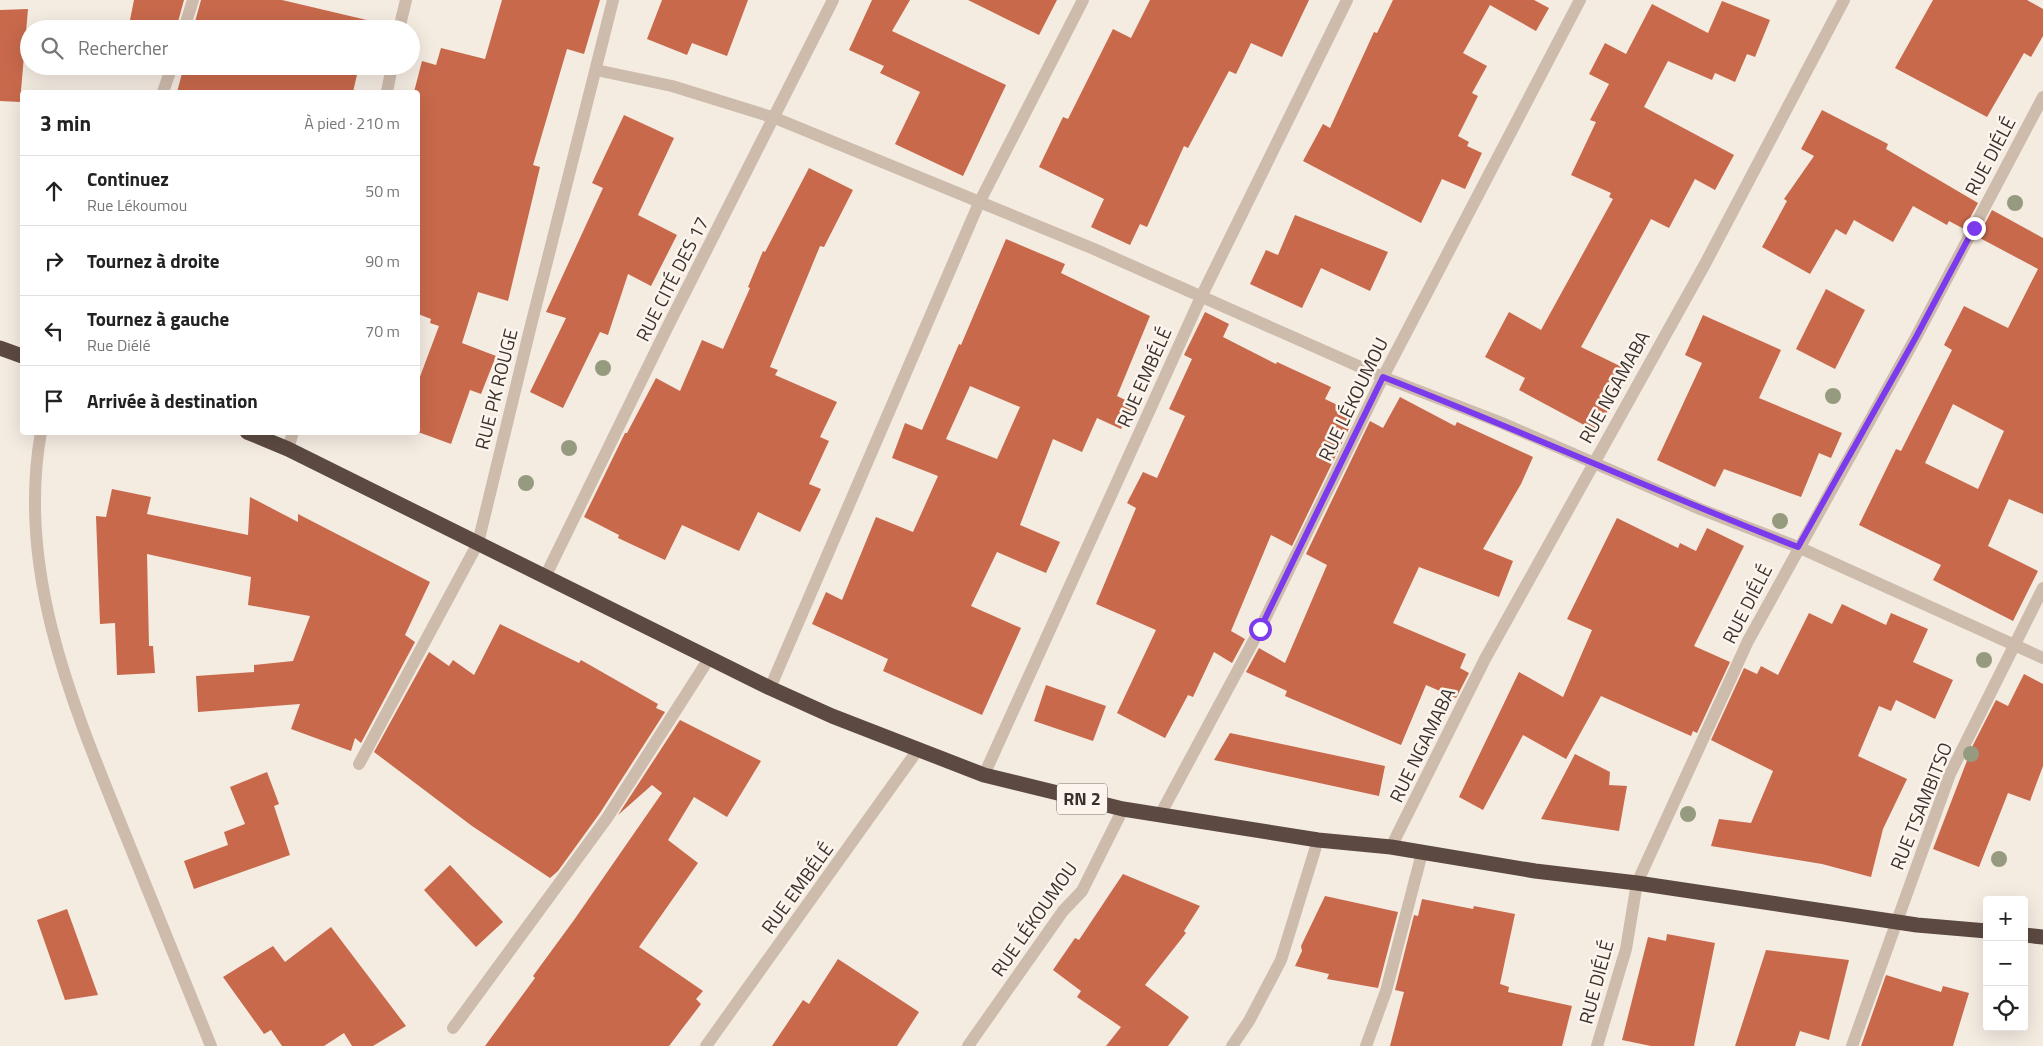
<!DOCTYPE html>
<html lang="fr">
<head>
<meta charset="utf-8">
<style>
	:root { --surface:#fff; --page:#f2f2f2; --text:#222; --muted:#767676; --line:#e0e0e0 }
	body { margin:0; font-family:"Titillium Web",sans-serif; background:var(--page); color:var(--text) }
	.controls { position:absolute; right:15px; bottom:15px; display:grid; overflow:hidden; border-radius:5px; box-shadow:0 5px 20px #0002 }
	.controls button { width:45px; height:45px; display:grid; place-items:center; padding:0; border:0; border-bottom:1px solid var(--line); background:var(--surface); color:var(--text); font:25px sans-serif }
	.stop { position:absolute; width:15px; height:15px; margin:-11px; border:4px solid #7c3aed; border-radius:50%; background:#fff }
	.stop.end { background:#7c3aed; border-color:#fff; box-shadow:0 1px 5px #0008 }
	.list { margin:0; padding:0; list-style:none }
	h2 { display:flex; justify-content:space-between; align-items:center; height:65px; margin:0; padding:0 20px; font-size:21px }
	h2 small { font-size:16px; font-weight:400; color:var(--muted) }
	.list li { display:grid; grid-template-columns:32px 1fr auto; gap:15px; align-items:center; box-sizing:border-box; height:70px; padding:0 20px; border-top:1px solid var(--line) }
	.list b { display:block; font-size:19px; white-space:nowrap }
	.list p { margin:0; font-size:16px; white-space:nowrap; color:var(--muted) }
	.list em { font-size:16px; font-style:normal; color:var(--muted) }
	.icon { flex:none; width:28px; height:28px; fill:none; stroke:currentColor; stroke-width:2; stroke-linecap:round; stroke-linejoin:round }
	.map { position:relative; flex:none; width:2043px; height:1046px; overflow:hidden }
	.search { position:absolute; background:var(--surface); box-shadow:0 5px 20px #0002; left:20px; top:20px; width:400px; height:55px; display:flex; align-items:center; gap:12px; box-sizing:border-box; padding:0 18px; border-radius:28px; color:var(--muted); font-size:19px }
	.panel { position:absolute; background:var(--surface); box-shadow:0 5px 20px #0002; left:20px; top:90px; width:400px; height:345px; border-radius:5px }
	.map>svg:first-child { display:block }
	.building { fill:#c8694b; fill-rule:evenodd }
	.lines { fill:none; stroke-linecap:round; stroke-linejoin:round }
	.minor { stroke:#cdbbac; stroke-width:12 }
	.highway { stroke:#5c4a42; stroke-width:15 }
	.tree { fill:#969b7f }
	.route { stroke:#7c3aed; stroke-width:6 }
	.labels { text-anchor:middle; stroke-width:5; stroke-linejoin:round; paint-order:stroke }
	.shield { fill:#fbf5ee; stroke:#756b66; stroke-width:1 }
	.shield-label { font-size:18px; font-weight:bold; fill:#3b302b }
	.street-label { font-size:19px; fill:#3b302b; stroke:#fbf5ee }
</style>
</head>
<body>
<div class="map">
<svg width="2043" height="1046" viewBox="0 0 2043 1046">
	<rect width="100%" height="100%" fill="#f4ebe1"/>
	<g class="building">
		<polygon points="134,0 184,0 176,29 142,29 129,25"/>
		<polygon points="201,0 282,0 371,21 369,29 193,29"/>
		<polygon points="502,0 600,0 584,54 567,49 533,165 540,167 508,301 478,292 462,343 496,356 481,394 470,390 451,444 418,432 418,382 439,326 430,323 431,319 418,314 418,92 414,92 422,61 436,65 441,48 485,59"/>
		<polygon points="662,0 748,0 727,56 692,43 687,55 647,39"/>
		<polygon points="872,0 910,0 892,31 1006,85 963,176 895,144 920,92 880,73 884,66 849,50"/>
		<polygon points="968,0 1057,0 1039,35"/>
		<polygon points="1150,0 1309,0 1282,57 1251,43 1236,74 1229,71 1188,148 1184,146 1147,227 1140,224 1130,245 1091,227 1104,199 1039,167 1063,117 1068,119 1113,29 1131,38"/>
		<polygon points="1393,0 1534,0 1549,8 1536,31 1490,5 1463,53 1487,66 1472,93 1478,96 1458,136 1469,142 1467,146 1482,153 1465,189 1442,179 1421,223 1303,161 1323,124 1330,128 1374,32 1377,33"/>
		<polygon points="1933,0 2027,0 2043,9 2043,36 2031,57 2024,53 1987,117 1895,68"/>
		<polygon points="1722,1 1770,20 1755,57 1747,54 1735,82 1715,73 1712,80 1668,61 1644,107 1734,155 1715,190 1695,179 1669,228 1651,219 1581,347 1628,370 1597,432 1519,390 1525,378 1485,357 1509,312 1541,330 1613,199 1609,197 1611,193 1571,175 1596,122 1590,120 1609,84 1589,74 1605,43 1626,54 1652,4 1708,33"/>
		<polygon points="28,9 20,102 0,101 0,10"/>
		<polygon points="184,66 359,66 353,92 177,92"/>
		<polygon points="1822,110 1888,144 1886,149 1978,203 1964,229 1949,221 1947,225 1913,206 1893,242 1854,220 1846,235 1836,229 1810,274 1762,247 1787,201 1784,199 1814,156 1801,149"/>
		<polygon points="624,115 674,138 638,215 677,235 651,286 628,274 608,335 600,332 563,408 530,392 566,318 546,312 603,188 592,183"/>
		<polygon points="809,168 853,190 824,247 820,246 770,367 778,370 775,375 837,402 820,437 829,441 809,484 821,489 800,532 758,512 739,551 682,525 665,560 618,538 619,535 584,517 625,433 627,433 656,378 680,391 702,340 723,349 750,288 748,287 763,251 765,252"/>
		<path d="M1992,210L2043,238V514L2009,499L1988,546L2038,571L2013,621L1933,580L1941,565L1859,525L1896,449L1901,451L1952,350L1944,345L1964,306L2008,328L2038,269L1978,237ZM1953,404L2004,431L1978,489L1925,463Z"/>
		<polygon points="1295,215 1388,252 1370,291 1321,268 1302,308 1250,284 1266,250 1278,255"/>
		<path d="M1006,239L1065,264L1061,273L1150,316L1117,396L1134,404L1121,429L1097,418L1082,452L1053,439L1020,525L1060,542L1046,573L997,552L971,606L1021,628L982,715L883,671L888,659L812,624L826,592L842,600L876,517L913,532L938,476L892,458L905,423L922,430L959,344L961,345ZM970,386L1020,407L997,459L946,439Z"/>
		<polygon points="1826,289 1865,310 1835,369 1796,349"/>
		<polygon points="1205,312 1229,324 1223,337 1276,364 1277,362 1331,387 1325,399 1356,414 1292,546 1271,535 1231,631 1245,639 1232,663 1214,652 1193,697 1188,695 1165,738 1117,713 1156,630 1096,604 1136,508 1127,503 1143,472 1157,478 1185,416 1169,409 1192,359 1184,355"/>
		<polygon points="1703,315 1781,350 1759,398 1842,433 1831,458 1819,453 1801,497 1724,469 1715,487 1657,460 1702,363 1685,355"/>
		<polygon points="1400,397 1455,426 1457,422 1533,457 1521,484 1483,549 1513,561 1499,597 1419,567 1393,623 1466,654 1460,668 1469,673 1456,698 1426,685 1401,745 1285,696 1287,691 1246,672 1259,648 1285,663 1327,565 1306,554 1370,421 1383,428"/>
		<polygon points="112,489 151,497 147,514 248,535 250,497 298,522 298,514 430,582 405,635 415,642 361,743 355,738 351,751 291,729 300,704 198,712 196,676 254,672 254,665 293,661 310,616 248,605 251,577 147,554 149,646 153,646 155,673 117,675 115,623 100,624 96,516 106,517"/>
		<polygon points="1617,518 1678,548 1680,543 1696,551 1707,528 1744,546 1694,646 1730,662 1697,733 1693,731 1691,736 1601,696 1566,759 1523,735 1483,810 1459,797 1519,672 1563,697 1592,630 1567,619"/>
		<polygon points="1842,604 1886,625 1891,613 1928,629 1913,662 1953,680 1935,719 1896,700 1891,711 1879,706 1858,756 1907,779 1883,829 1871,877 1822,864 1711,846 1719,819 1751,823 1773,771 1711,740 1744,668 1757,674 1761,666 1778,675 1809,613 1832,624"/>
		<polygon points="500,624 579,663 581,660 658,704 656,708 665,712 600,813 558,871 550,878 472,826 374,752 429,652 449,666 453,660 474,675"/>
		<polygon points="2024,674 2043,684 2043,766 2030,801 2008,793 1979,867 1933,849 1973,745 1996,700 2008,706"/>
		<polygon points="1046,685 1106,706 1093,741 1034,721"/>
		<polygon points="680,720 761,761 727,817 694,797 668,840 698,863 639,947 703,991 696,999 701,1004 669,1046 485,1046 535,978 533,976 574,920 662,793 652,785 618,815"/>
		<polygon points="1230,733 1385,766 1379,796 1214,760"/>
		<polygon points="1575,754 1610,772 1609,785 1627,786 1619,831 1541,819"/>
		<polygon points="267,772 279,804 274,806 290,855 194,889 184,861 228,845 224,832 245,824 230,787"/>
		<polygon points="450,865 503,922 476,947 424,890"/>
		<polygon points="1123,874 1200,906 1184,931 1186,933 1145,985 1189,1017 1168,1046 1106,1046 1121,1027 1077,997 1081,991 1053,970 1075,938 1079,940"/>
		<polygon points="1325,896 1398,912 1378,988 1327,979 1329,974 1295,966 1302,951 1301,946"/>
		<polygon points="1422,899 1473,909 1474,906 1515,914 1500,984 1509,987 1508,992 1572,1006 1562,1046 1390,1046 1404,992 1395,990 1414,915 1418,916"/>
		<polygon points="67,909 98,995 65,1000 37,920"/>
		<polygon points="331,927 406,1026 373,1046 352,1046 344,1033 324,1046 282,1046 271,1030 264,1034 223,977 273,946 285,962"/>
		<polygon points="1667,934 1715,943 1694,1046 1651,1046 1622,1040 1648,937 1666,941"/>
		<polygon points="1766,950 1849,960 1829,1040 1800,1031 1795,1046 1735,1046"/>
		<polygon points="838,959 919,1012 897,1046 772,1046 803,1000 809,1004"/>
		<polygon points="1886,975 1941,992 1943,986 1969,993 1953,1046 1861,1046"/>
	</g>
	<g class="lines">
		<g class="minor">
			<polyline points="184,29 193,0"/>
			<polyline points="399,29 406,0"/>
			<polyline points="596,70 672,86 775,118 1094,249 1383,377 1502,423 1700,509 1798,547 2043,658"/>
			<polyline points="163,92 172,66"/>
			<polyline points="387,92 392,66"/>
			<path d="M41,432C16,571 72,703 123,829C152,901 182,974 211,1046"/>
			<polyline points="288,449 293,432"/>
			<polyline points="546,575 668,326 833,0"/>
			<polyline points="770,688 979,203 1083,0"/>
			<polyline points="359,764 478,543 530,329 613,0"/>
			<polyline points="984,775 1201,297 1347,0"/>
			<polyline points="1160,815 1260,629 1383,377 1580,0"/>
			<polyline points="1391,847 1485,659 1705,264 1844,0"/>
			<polyline points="453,1028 607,818 710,657"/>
			<polyline points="706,1046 917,751"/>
			<polyline points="968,1046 1063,911 1082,891 1123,809"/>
			<polyline points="1232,1046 1249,1021 1281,960 1318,840"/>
			<polyline points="1366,1046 1386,991 1422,853"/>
			<polyline points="1597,1046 1626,949 1637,883 1748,641 1916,337 2043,97"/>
			<polyline points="1852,1046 1950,774 2043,588"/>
		</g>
		<g class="highway">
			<polyline points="0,348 22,356"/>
			<polyline points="247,432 288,449 770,688 832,716 984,775 1123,809 1318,840 1391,847 1535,871 1637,883 1917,925 1987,931"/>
			<polyline points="2024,935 2043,937"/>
		</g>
	</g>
	<g class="tree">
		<circle cx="2015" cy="203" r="8"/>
		<circle cx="603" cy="368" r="8"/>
		<circle cx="1833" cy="396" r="8"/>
		<circle cx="569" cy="448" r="8"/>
		<circle cx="526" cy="483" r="8"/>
		<circle cx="1780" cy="521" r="8"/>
		<circle cx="1984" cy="660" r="8"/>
		<circle cx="1971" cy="754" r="8"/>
		<circle cx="1688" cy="814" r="8"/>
		<circle cx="1999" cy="859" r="8"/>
	</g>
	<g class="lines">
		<path class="route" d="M1260,629L1383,377C1522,431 1659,493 1798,547L1916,337L1974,228"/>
	</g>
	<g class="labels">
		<rect class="shield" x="1057" y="783.5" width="50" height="31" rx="4"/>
		<g class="shield-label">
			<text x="1082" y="805">RN 2</text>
		</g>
		<g class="street-label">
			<text transform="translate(1990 156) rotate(-62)" y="7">RUE DIÉLÉ</text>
			<text transform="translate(672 279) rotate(-63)" y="7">RUE CITÉ DES 17</text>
			<text transform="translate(1144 377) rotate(-66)" y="7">RUE EMBÉLÉ</text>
			<text transform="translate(1614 387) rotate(-61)" y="7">RUE NGAMABA</text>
			<text transform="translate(496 389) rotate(-76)" y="7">RUE PK ROUGE</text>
			<text transform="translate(1353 399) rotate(-64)" y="7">RUE LÉKOUMOU</text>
			<text transform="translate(1747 604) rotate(-63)" y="7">RUE DIÉLÉ</text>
			<text transform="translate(1422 745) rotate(-64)" y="7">RUE NGAMABA</text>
			<text transform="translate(1921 806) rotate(-68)" y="7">RUE TSAMBITSO</text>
			<text transform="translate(797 888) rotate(-54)" y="7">RUE EMBÉLÉ</text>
			<text transform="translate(1034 919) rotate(-55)" y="7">RUE LÉKOUMOU</text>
			<text transform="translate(1596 982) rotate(-75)" y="7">RUE DIÉLÉ</text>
		</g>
	</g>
</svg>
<div class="controls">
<button>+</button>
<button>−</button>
<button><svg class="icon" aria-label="locate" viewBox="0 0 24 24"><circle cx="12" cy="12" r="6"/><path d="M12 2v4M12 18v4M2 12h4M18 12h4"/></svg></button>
</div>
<div class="stop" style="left:1260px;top:629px"></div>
<div class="stop end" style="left:1974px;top:228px"></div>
<div class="search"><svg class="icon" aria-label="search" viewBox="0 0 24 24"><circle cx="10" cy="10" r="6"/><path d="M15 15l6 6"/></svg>Rechercher</div>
<section class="panel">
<h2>3 min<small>À pied · 210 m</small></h2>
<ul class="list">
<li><svg class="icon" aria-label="ahead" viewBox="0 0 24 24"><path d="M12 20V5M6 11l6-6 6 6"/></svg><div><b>Continuez</b><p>Rue Lékoumou</p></div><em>50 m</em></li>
<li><svg class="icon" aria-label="right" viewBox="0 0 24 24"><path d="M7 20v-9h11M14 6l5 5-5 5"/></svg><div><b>Tournez à droite</b></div><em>90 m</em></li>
<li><svg class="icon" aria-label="left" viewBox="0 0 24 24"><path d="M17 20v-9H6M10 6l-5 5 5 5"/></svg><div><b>Tournez à gauche</b><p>Rue Diélé</p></div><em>70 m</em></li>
<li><svg class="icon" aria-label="arrive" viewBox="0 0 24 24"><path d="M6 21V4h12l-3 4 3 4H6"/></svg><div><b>Arrivée à destination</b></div></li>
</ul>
</section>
</div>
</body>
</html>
